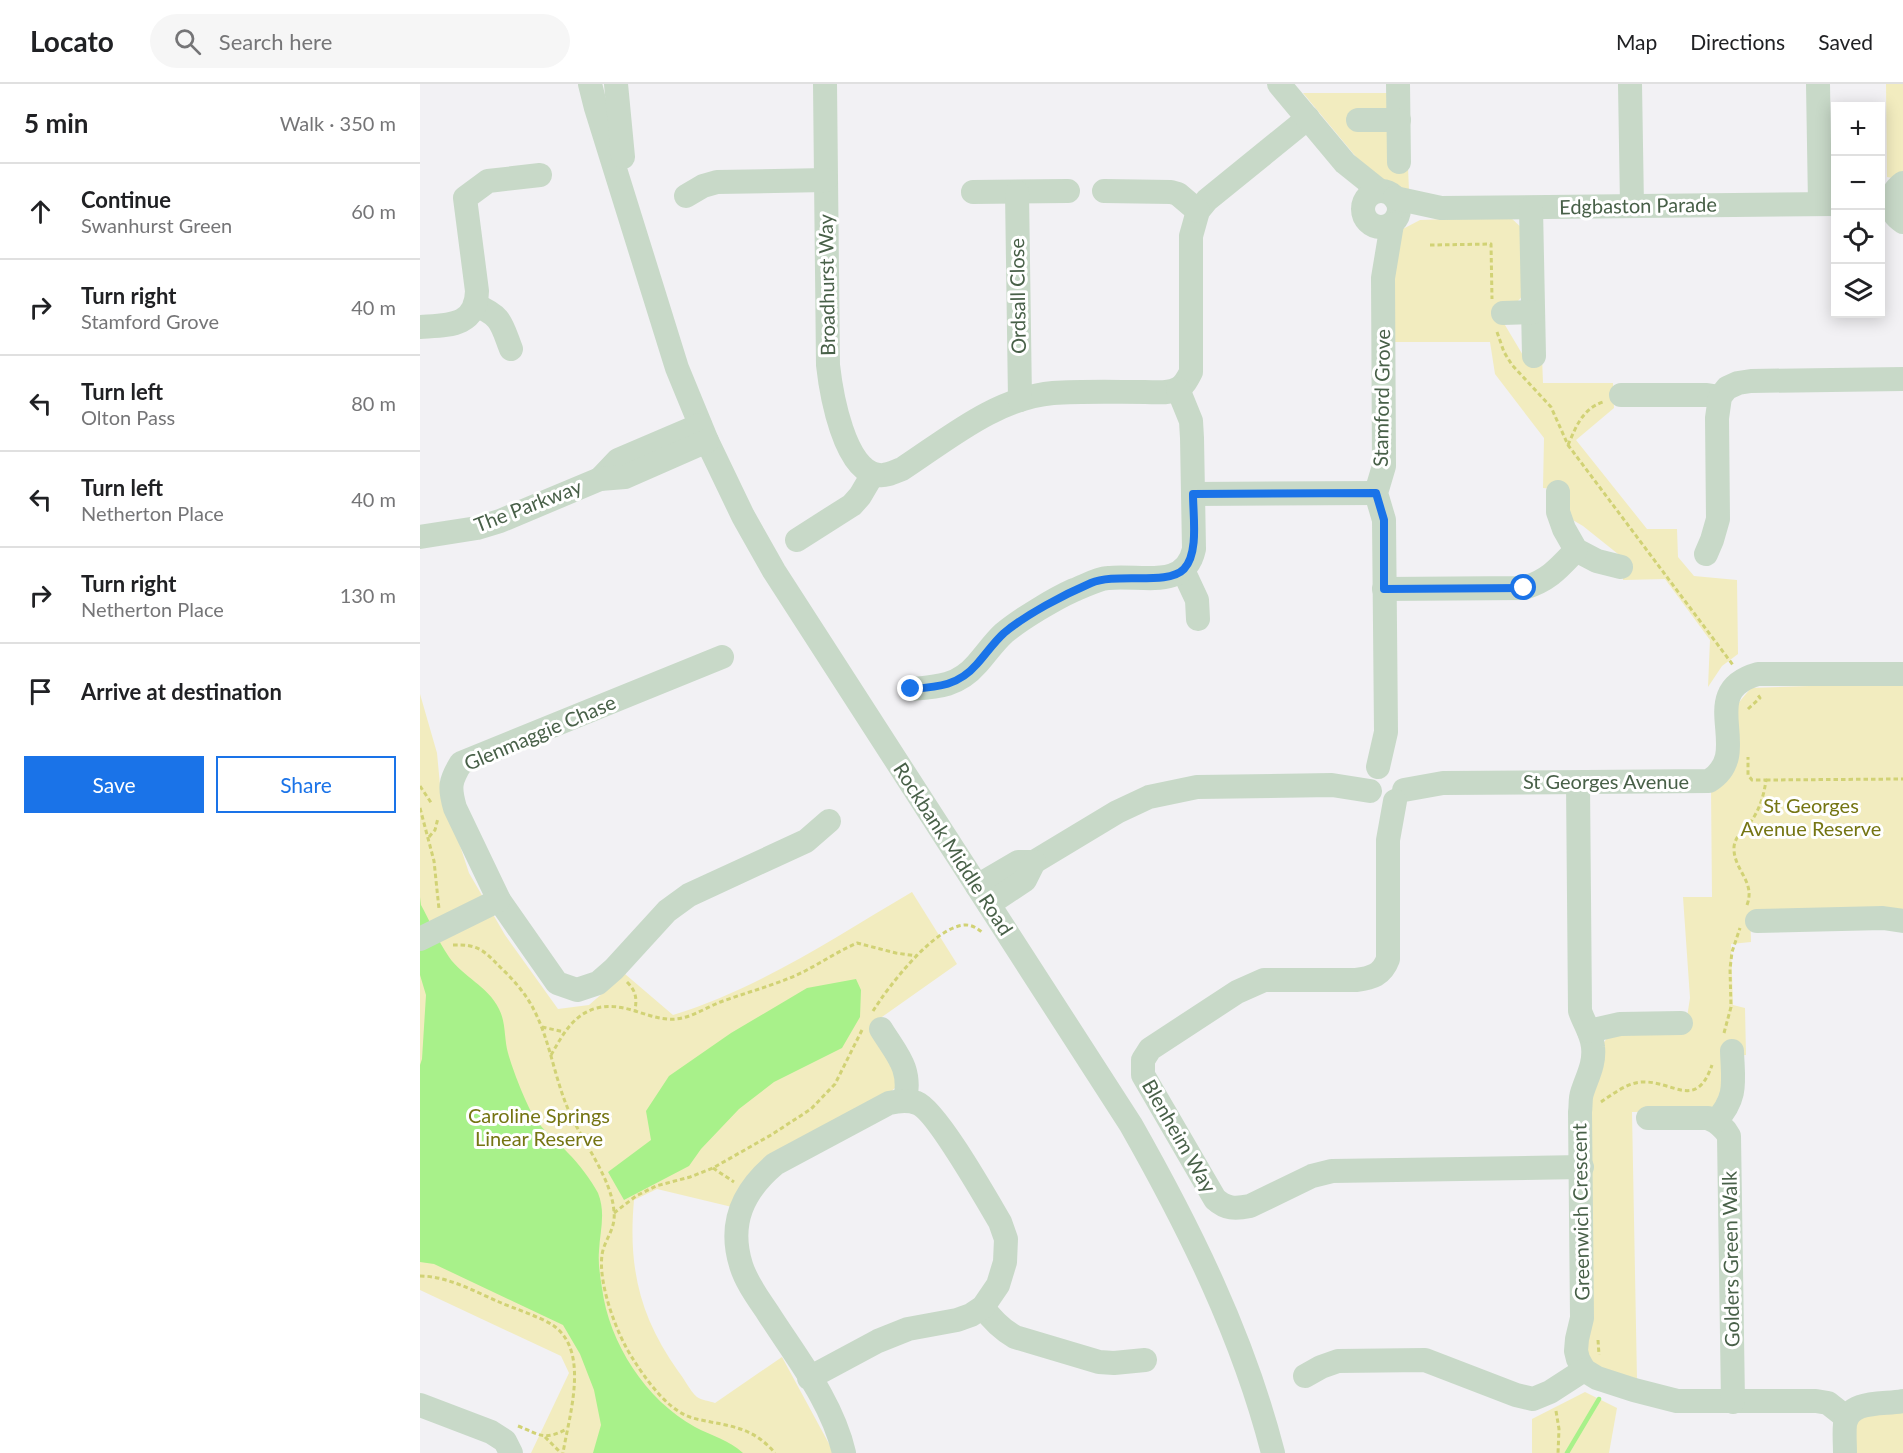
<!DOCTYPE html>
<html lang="en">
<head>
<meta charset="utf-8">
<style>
	:root { --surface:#fff; --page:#f6f6f6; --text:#202124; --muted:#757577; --line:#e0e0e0; --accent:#1a73e8 }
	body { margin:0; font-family:Lato,sans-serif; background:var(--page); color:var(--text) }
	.controls { position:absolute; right:18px; top:18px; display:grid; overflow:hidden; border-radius:0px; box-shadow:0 3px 15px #0003 }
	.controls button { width:54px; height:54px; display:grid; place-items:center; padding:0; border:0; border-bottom:2px solid var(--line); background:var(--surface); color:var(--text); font:30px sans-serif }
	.stop { position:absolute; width:18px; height:18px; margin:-14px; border:4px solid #1a73e8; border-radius:50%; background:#fff }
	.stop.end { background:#1a73e8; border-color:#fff; box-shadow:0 2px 6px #0008 }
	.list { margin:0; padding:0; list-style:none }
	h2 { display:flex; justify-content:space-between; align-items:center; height:78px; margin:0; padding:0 24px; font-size:26px }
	h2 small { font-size:20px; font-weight:400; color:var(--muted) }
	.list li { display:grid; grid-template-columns:39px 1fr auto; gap:18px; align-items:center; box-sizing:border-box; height:96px; padding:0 24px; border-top:2px solid var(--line) }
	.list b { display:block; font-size:22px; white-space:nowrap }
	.list p { margin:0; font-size:20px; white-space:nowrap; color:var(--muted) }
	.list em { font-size:20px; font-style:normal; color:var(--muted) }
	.actions { display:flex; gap:12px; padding:18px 24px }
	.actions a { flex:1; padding:14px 0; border:2px solid var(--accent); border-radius:0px; text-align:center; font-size:21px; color:var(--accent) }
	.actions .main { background:var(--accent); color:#fff }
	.icon { flex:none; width:33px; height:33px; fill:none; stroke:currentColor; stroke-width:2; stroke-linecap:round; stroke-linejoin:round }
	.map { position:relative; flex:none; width:1483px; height:1369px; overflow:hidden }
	header { display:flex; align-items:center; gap:36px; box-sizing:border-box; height:84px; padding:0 30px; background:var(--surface); border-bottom:2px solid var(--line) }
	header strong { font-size:28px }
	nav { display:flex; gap:33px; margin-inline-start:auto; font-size:21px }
	.search { width:420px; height:54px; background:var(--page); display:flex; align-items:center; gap:15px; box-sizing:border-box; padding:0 21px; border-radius:33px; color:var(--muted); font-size:22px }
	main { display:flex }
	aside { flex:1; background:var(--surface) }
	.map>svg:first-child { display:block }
	.green { fill:#f2ecbf }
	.water { fill:#a8f18a }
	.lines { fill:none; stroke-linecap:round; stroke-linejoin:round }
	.stream { stroke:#a8f18a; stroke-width:4.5 }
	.path { stroke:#d1d275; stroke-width:3; stroke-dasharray:4.5 3; stroke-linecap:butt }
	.minor { stroke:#c8d9c8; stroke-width:24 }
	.route { stroke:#1a73e8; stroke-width:8 }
	.labels { text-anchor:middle; stroke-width:6; stroke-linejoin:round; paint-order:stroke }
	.street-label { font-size:20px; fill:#486048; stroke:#fff }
	.park-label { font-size:20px; fill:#757513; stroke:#fff }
</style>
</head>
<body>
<header>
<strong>Locato</strong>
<div class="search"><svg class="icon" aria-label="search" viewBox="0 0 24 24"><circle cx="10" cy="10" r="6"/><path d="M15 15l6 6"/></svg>Search here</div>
<nav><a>Map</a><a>Directions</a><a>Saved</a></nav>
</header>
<main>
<aside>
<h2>5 min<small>Walk · 350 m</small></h2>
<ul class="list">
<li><svg class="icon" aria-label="ahead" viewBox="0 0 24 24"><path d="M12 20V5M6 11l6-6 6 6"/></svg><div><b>Continue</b><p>Swanhurst Green</p></div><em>60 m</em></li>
<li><svg class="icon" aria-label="right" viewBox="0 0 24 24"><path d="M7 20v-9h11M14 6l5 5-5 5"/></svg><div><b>Turn right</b><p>Stamford Grove</p></div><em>40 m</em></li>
<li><svg class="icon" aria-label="left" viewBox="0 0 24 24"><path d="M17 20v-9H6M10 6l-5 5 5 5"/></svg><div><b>Turn left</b><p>Olton Pass</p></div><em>80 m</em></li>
<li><svg class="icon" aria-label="left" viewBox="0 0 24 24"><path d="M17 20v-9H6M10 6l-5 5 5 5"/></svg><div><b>Turn left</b><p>Netherton Place</p></div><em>40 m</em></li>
<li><svg class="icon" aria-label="right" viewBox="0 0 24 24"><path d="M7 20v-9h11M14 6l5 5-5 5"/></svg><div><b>Turn right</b><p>Netherton Place</p></div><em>130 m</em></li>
<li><svg class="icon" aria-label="arrive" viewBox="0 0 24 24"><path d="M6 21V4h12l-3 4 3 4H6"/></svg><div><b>Arrive at destination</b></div></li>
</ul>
<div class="actions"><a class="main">Save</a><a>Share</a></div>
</aside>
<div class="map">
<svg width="1483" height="1369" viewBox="0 0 1483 1369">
	<rect width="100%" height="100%" fill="#f2f1f4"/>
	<g class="green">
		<polygon points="1466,0 1483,0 1483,93 1477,95 1467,93"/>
		<polygon points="883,9 967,9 988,83 989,107 951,91"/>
		<polygon points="1090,133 1104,146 1104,210 1082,236 1104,273 1122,273 1123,299 1193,299 1194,324 1156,356 1227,445 1257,445 1258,473 1274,492 1317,496 1318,570 1302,582 1288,603 1290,556 1245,495 1203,496 1203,474 1163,442 1146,432 1148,406 1123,404 1124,354 1075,290 1070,258 972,258 975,164 979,147 1000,136"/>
		<polygon points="1483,599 1483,829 1330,828 1331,858 1311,860 1313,921 1325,924 1326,971 1302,973 1301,1010 1292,1027 1212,1028 1217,1296 1184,1288 1167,1275 1169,1020 1182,961 1190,950 1265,946 1270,914 1263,813 1292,813 1291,704 1302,702 1314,680 1315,623 1331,604"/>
		<path d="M0,610L17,669L20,701L49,789L85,851L138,925L169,921L205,890L253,931C339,905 415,853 492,808L537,880L452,940L480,998L471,1008L312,1123L237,1105L214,1116C208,1182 219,1232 258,1287C264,1294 270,1307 277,1313C281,1316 290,1317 295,1319L362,1273L414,1369H111L149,1289L141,1272L0,1206Z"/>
		<polygon points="1165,1308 1197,1324 1189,1369 1112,1369 1112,1335"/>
		<polygon points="1483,1327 1483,1369 1435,1369 1435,1337 1447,1328"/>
	</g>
	<g class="water">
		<path d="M0,813L1,821C10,837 18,857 29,873C43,893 68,902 79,925C86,938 84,955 88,969C93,987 105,1017 114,1033C123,1047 137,1057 148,1069C159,1080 171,1096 178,1109C186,1129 180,1147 179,1167C178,1179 180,1192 182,1204C189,1259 226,1316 275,1343C292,1352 309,1356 323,1369H173L181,1341L174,1306L160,1270L143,1241L14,1180L0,1178V981L2,975L6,911L0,891Z"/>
		<polygon points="436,895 441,906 440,933 422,964 354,998 319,1025 281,1065 269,1082 204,1116 188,1088 231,1056 226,1027 249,992 311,949 387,904"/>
	</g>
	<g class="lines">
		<polyline class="stream" points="1147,1369 1179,1315"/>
		<g class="path">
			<polyline points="1010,161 1071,160 1072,215"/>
			<polyline points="1077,248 1084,268 1092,281 1131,323 1148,361 1313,581"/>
			<path d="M1148,361C1156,343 1162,325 1183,318"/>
			<polyline points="1328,625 1340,614 1338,611"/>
			<polyline points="1346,696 1483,695"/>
			<polyline points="0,702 12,720"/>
			<polyline points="0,724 14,777 19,825"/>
			<polyline points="9,753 15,746 18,734"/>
			<path d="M1327,821C1336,797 1313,786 1314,763C1315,751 1326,745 1332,736C1340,724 1344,711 1346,696H1332L1328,691V673"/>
			<path d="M33,861C57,860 64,866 80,883C93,895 106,910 114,926C130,957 134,992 148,1025C161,1056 192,1094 194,1128C196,1145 184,1156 182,1171C178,1200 197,1251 213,1275C225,1294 244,1321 265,1331C273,1335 282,1336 291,1338C318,1343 336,1347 355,1369"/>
			<path d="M207,898C216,907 217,914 215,926"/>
			<path d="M453,927C468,903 515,841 546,841C553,841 558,845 563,849"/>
			<polyline points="122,943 144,948"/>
			<polyline points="1304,949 1311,923 1310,885 1312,868 1320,844"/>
			<path d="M131,971C142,952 153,930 177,924C207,916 234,941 262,934C276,931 289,922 303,917C331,907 359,900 385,887C402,878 419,867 437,859L476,869L497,872"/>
			<path d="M1181,1018C1193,1010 1208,998 1223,998C1254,997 1276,1027 1292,981"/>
			<polyline points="293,1084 314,1098"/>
			<polyline points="194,1129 216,1112 236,1102 270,1093 293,1084 351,1051 391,1025 415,1000 442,946"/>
			<path d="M0,1192C27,1192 54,1207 79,1218C95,1225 119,1232 134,1242C170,1268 149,1332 143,1369"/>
			<polyline points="1178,1256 1179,1271"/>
			<polyline points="1136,1327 1139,1345 1138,1369"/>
			<path d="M98,1342C121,1351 123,1357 147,1345"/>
			<polyline points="125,1353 141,1369"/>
		</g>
		<g class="minor">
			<path d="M170,0L176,24L257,284L287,357L323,432L354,487L711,1041C770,1145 823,1252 853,1369"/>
			<polyline points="196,0 203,73"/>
			<path d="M405,0L408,281C411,308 424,388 459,391C467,392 474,388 482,385C528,355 576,314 633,309C663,307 694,308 725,308C735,308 748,310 757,305C764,302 768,294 771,288V152L778,127L787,116L888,34"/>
			<polyline points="859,0 925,79 960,107"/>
			<polyline points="978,0 979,78"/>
			<polyline points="1210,0 1212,122"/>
			<polyline points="1398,0 1400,120"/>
			<polyline points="938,36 979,36"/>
			<path d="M1483,99C1468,110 1467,128 1483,138"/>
			<circle cx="961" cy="125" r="18"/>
			<polyline points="684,107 751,108 758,110 778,127"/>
			<polyline points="553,108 648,107"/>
			<polyline points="597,108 600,316"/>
			<polyline points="266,112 283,102 297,98 406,96"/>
			<polyline points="975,114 1021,124 1416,120"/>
			<polyline points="1111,124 1114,272"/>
			<path d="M55,221C82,232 81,239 91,265"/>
			<polyline points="1083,229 1113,228"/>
			<path d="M0,243C28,241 56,243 57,207L45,114L68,97L120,91"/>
			<polyline points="1201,311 1287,311 1300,313"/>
			<polyline points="180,395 198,376 280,341"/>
			<polyline points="1138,408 1138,428 1144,445 1156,466 1177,477 1201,483"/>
			<polyline points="773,410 956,409"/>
			<polyline points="0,453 57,444 80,437 180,395 205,393 287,357"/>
			<polyline points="377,456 432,421 440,412 453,390"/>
			<polyline points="1286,470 1292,456 1298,435 1297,334 1300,313 1307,304 1318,299 1331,297 1483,295"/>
			<polyline points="763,486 777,516 778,535"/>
			<path d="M964,505L1104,504C1129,496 1138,485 1156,466"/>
			<path d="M302,573L41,679C30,697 29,703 35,724L79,816L137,899L157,906L178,899L194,885L247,827L269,811L386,757L409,737"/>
			<path d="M491,605C518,603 538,602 557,580C566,570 574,558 584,549C601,535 634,515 654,506C665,502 676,495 688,494C720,490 765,507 774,465L772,354L771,337L758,305"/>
			<polyline points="958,683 966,648 964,436 956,409 964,382 963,194 972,140"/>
			<path d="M1158,699L1160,927C1164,939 1172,950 1173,963C1175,980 1167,993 1162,1009C1160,1015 1161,1022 1160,1028L1162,1234L1157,1255L1156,1267L1158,1275L1164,1286L1177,1294L1214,1306L1257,1317H1396L1408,1319L1427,1334"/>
			<path d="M984,706L1023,699L1289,697C1336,668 1273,608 1338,590H1483"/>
			<path d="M975,717L968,756V875C962,891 952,894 936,896H844L817,908L730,965L723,976V991L795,1115C806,1125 815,1125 830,1122L892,1092L912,1087L1162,1083"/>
			<polyline points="557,802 598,778 614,778 697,728 729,713 777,703 912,701 950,707"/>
			<polyline points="569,820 605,796 614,778"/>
			<polyline points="1337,837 1463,834 1483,837"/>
			<polyline points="0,855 79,816"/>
			<path d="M461,945C477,971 492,984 485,1017"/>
			<polyline points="1169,947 1200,940 1261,939"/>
			<path d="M1228,1034H1288C1298,1038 1304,1043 1309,1052L1313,1318"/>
			<path d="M1296,1037C1318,1013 1313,997 1312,967"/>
			<path d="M563,1223C572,1236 581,1245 595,1253L679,1278L694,1279L725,1276"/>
			<polyline points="885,1292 901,1283 918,1277 1005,1276 1096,1311 1113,1315 1130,1308 1164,1286"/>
			<path d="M389,1294L458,1257L488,1245L537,1236L551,1231L563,1223L578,1201L585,1178L586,1155L580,1138C567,1116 516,1026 497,1019C488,1016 478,1017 469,1019L355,1080C323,1107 308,1139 321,1181C326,1198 338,1214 348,1229C376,1273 412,1317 424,1369"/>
			<polyline points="0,1321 71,1348 85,1357 91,1369"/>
			<path d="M1425,1369C1425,1360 1424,1349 1425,1340C1429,1315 1465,1321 1483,1317"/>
		</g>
	</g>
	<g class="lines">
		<path class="route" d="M491,605C518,603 538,602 557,580C566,570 574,558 584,549C607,530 643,511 671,499C696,488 748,502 764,485C779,469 773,432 773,410L956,409L964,436V505L1104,504"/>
	</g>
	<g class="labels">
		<g class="street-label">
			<text transform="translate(1218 122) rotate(-1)" y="7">Edgbaston Parade</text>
			<text transform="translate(407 201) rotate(-91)" y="7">Broadhurst Way</text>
			<text transform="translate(598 212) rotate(-91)" y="7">Ordsall Close</text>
			<text transform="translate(962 314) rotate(-89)" y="7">Stamford Grove</text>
			<text transform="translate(108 422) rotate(-21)" y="7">The Parkway</text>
			<text transform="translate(120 649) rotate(-23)" y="7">Glenmaggie Chase</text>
			<text x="1186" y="705">St Georges Avenue</text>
			<text transform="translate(533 765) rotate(57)" y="7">Rockbank Middle Road</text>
			<text transform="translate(759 1052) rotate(60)" y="7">Blenheim Way</text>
			<text transform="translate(1161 1128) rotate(-91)" y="7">Greenwich Crescent</text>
			<text transform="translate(1311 1175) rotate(-91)" y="7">Golders Green Walk</text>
		</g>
		<g class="park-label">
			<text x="1391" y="729">St Georges<tspan x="1391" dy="23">Avenue Reserve</tspan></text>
			<text x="119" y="1039">Caroline Springs<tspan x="119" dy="23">Linear Reserve</tspan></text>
		</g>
	</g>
</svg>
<div class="controls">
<button>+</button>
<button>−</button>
<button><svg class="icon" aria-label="locate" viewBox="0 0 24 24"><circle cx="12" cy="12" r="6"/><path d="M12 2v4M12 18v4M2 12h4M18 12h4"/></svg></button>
<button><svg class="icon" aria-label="layers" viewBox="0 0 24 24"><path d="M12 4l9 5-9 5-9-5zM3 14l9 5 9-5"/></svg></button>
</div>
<div class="stop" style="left:1104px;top:504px"></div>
<div class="stop end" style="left:491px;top:605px"></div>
</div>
</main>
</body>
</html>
